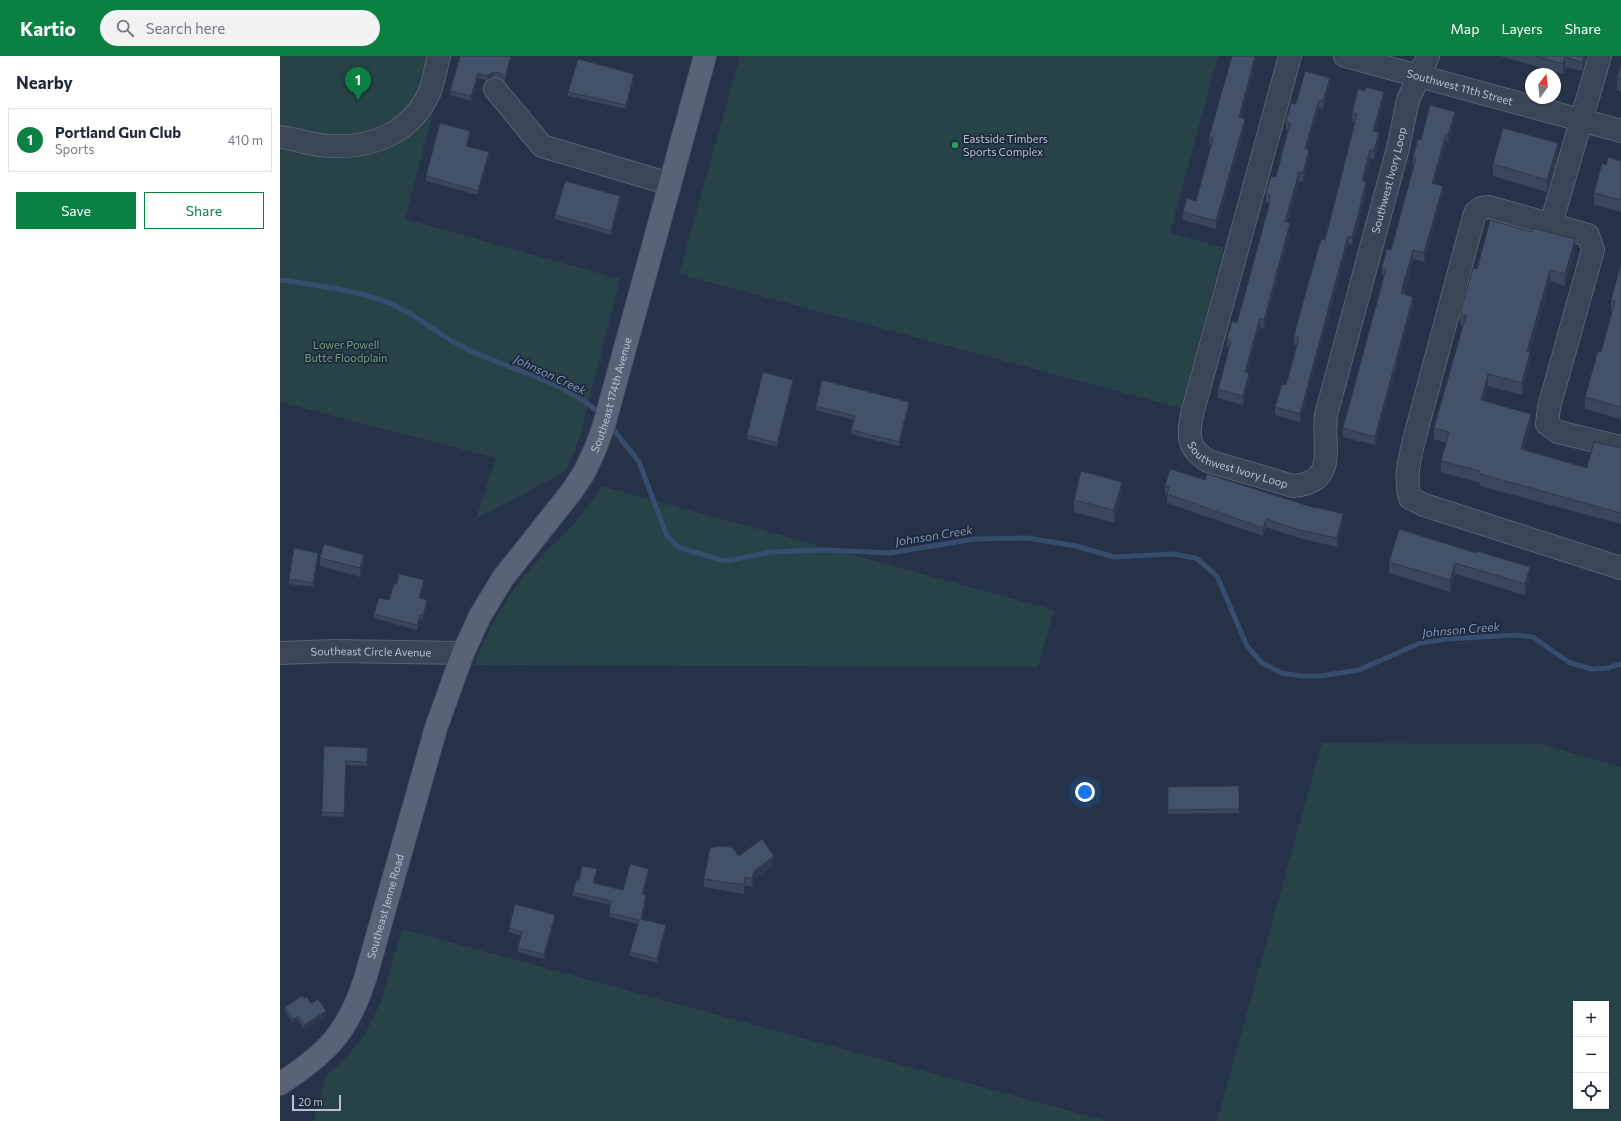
<!DOCTYPE html>
<html lang="en">
<head>
<meta charset="utf-8">
<style>
	:root { --surface:#fff; --page:#f2f2f3; --text:#1f2937; --muted:#747a83; --line:#e0e1e3; --accent:#0b8043 }
	body { margin:0; font-family:Commissioner,sans-serif; background:var(--page); color:var(--text) }
	.controls { position:absolute; right:12px; bottom:12px; display:grid; overflow:hidden; border-radius:0px; box-shadow:0 1px 3px #0004 }
	.controls button { width:36px; height:36px; display:grid; place-items:center; padding:0; border:0; border-bottom:1px solid var(--line); background:var(--surface); color:var(--text); font:20px sans-serif }
	.compass { position:absolute; left:1245px; top:12px; width:36px; height:36px; border-radius:50%; background:var(--surface); box-shadow:0 1px 3px #0004; rotate:15deg }
	.scale { position:absolute; left:12px; bottom:10px; width:49px; box-sizing:border-box; padding-left:4px; border:2px solid #b8c0cf; border-top:0; font-size:11px; line-height:14px; white-space:nowrap; color:#b8c0cf; -webkit-text-stroke:3px #1e293b; paint-order:stroke }
	.you { position:absolute; left:805px; top:736px; width:14px; height:14px; margin:-10px; border:3px solid #fff; border-radius:50%; background:#1a73e8; box-shadow:0 0 0 6px #1a73e833 }
	.badge { display:grid; place-items:center; width:26px; height:26px; border-radius:50%; background:var(--accent); color:#fff; font-size:13px; font-weight:700 }
	.pin { position:absolute; translate:-50% -33px; filter:drop-shadow(0 1px 2px #0008) }
	.pin::after { content:''; position:absolute; top:21px; width:14px; height:12px; background:inherit; clip-path:polygon(0 0,100% 0,50% 100%) }
	.list { margin:0; padding:0; list-style:none }
	h2 { display:flex; justify-content:space-between; align-items:center; height:52px; margin:0; padding:0 16px; font-size:17px }
	h2 small { font-size:13px; font-weight:400; color:var(--muted) }
	.list li { display:grid; grid-template-columns:26px 1fr auto; gap:12px; align-items:center; box-sizing:border-box; height:64px; margin:0 8px 8px; padding:0 8px; border:1px solid var(--line); border-radius:0px }
	.list b { display:block; font-size:15px; white-space:nowrap }
	.list p { margin:0; font-size:13px; white-space:nowrap; color:var(--muted) }
	.list em { font-size:13px; font-style:normal; color:var(--muted) }
	.actions { display:flex; gap:8px; padding:12px 16px }
	.actions a { flex:1; padding:9px 0; border:1px solid var(--accent); border-radius:0px; text-align:center; font-size:14px; color:var(--accent) }
	.actions .main { background:var(--accent); color:#fff }
	.icon { flex:none; width:22px; height:22px; fill:none; stroke:currentColor; stroke-width:2; stroke-linecap:round; stroke-linejoin:round }
	.map { position:relative; flex:none; width:1341px; height:1065px; overflow:hidden }
	header { display:flex; align-items:center; gap:24px; box-sizing:border-box; height:56px; padding:0 20px; background:var(--accent); color:#fff }
	header strong { font-size:19px }
	nav { display:flex; gap:22px; margin-inline-start:auto; font-size:14px }
	.search { width:280px; height:36px; background:var(--page); display:flex; align-items:center; gap:10px; box-sizing:border-box; padding:0 14px; border-radius:22px; color:var(--muted); font-size:15px }
	main { display:flex }
	aside { flex:1; background:var(--surface) }
	.map>svg:first-child { display:block }
	.green { fill:#274348; fill-rule:evenodd }
	.lines { fill:none; stroke-linecap:round; stroke-linejoin:round }
	.stream { stroke:#374d6f; stroke-width:5 }
	.minor-casing { stroke:#586273; stroke-width:24 }
	.major-casing { stroke:#434d5f; stroke-width:24 }
	.minor { stroke:#3a4556; stroke-width:22 }
	.major { stroke:#586476; stroke-width:22 }
	.wall { fill:#3a475a }
	.shaded-wall { fill:#2f394a }
	.building { fill:#435269; stroke:#2f394a }
	.leisure-dot { fill:#2e9e5b; stroke:#1e293b; stroke-width:1.5 }
	.labels { text-anchor:middle; stroke-width:3.5; stroke-linejoin:round; paint-order:stroke }
	.street-label { font-size:11px; fill:#b8c0cf; stroke:#1e293b }
	.poi-label { font-size:11px; fill:#b8c0cf; stroke:#1e293b; text-anchor:start }
	.park-label { font-size:11px; fill:#6ca27a; stroke:#1e293b }
	.water-label { font-size:12px; font-style:italic; fill:#7c95b9; stroke:#1e293b }
</style>
</head>
<body>
<header>
<strong>Kartio</strong>
<div class="search"><svg class="icon" aria-label="search" viewBox="0 0 24 24"><circle cx="10" cy="10" r="6"/><path d="M15 15l6 6"/></svg>Search here</div>
<nav><a>Map</a><a>Layers</a><a>Share</a></nav>
</header>
<main>
<aside>
<h2>Nearby<small></small></h2>
<ul class="list">
<li><span class="badge">1</span><div><b>Portland Gun Club</b><p>Sports</p></div><em>410 m</em></li>
</ul>
<div class="actions"><a class="main">Save</a><a>Share</a></div>
</aside>
<div class="map">
<svg width="1341" height="1065" viewBox="0 0 1341 1065">
	<rect width="100%" height="100%" fill="#253247"/>
	<g class="green">
		<polygon points="0,0 168,0 125,163 340,223 300,381 286,415 279,419 196,463 216,402 0,346"/>
		<polygon points="460,0 938,0 890,177 944,192 901,352 399,218"/>
		<path d="M321,430L774,554L758,611L194,609C208,573 226,541 251,512C277,483 301,466 321,430Z"/>
		<path d="M1042,687L1260,688L1341,711V1065H937ZM1296,948H1326V1050H1296Z"/>
		<polygon points="122,873 827,1065 34,1065 46,1020 66,1002 85,978 101,946"/>
	</g>
	<g class="lines">
		<g class="stream">
			<path d="M0,224C34,229 69,233 101,244C131,254 155,277 183,291C224,312 289,326 321,359"/>
			<polyline points="330,369 359,406 387,480 400,492 445,505 492,496 546,494 609,497 695,483 747,482 796,490 834,501 893,498 916,502 937,520 967,590 982,607 1002,617 1021,620 1041,620 1079,614 1140,587 1167,583 1235,579 1253,581 1290,607 1312,613 1328,612 1341,608"/>
		</g>
		<defs>
			<g id="minor">
				<path id="s1" d="M1010,0L912,358C908,380 907,392 928,405L1013,430C1059,426 1042,391 1046,359L1118,92L1128,44L1148,0"/>
				<path id="s2" d="M1065,0L1341,75"/>
				<polyline points="215,33 262,90 390,128"/>
				<path d="M0,81C16,83 32,89 48,90C91,93 132,77 150,35C154,24 156,11 159,0"/>
				<polyline points="1271,168 1320,0"/>
				<path d="M1341,391L1278,376L1267,368L1269,351L1313,194L1308,179L1209,151L1201,152L1195,157L1135,380C1130,401 1124,421 1130,442L1144,449L1341,512"/>
				<path id="s3" d="M0,597L54,595L183,597"/>
			</g>
			<g id="major">
				<path id="s4" d="M0,1028C47,997 67,978 85,923L156,672L183,597L200,560L223,522L292,435L305,415L316,391L324,369L425,0"/>
			</g>
		</defs>
		<use href="#minor" class="minor-casing"/>
		<use href="#major" class="major-casing"/>
		<use href="#minor" class="minor"/>
		<use href="#major" class="major"/>
	</g>
	<g class="wall">
		<polygon points="180,0 232,0 225,25 220,21 213,21 207,24 198,22 191,45 170,39 170,35"/>
		<polygon points="1220,0 1308,0 1302,15 1285,11 1283,18"/>
		<polygon points="975,8 961,61 965,71 936,173 903,164 903,156 916,145 931,90 929,89 929,81"/>
		<polygon points="1341,8 1341,35 1337,34 1337,22"/>
		<polygon points="354,22 346,53 288,40 288,36"/>
		<polygon points="1050,30 1043,53 1039,52 1027,93 1029,102 1023,126 1019,125 1007,167 1010,176 984,272 980,271 967,316 969,325 963,349 938,342 938,334 949,292 947,291 947,283 957,267 988,153 989,147 986,146 986,137 996,121 1008,74 1006,73 1006,65 1016,48"/>
		<polygon points="1104,44 1095,75 1099,85 1094,103 1090,103 1084,125 1086,134 1077,172 1072,189 1068,188 1020,366 995,359 995,351 1006,329 1017,289 1014,289 1014,280 1045,184 1057,137 1075,66 1072,65 1072,57"/>
		<polygon points="1175,64 1168,87 1166,86 1154,128 1163,138 1144,206 1133,203 1124,238 1133,249 1095,389 1063,381 1063,372 1104,221 1102,219 1102,211 1111,194 1134,109 1133,109 1133,101 1141,84"/>
		<polygon points="190,79 187,90 209,100 198,139 146,125 146,120"/>
		<polygon points="1278,99 1267,136 1213,120 1213,108"/>
		<polygon points="1341,105 1341,156 1314,149 1314,137 1326,109"/>
		<polygon points="340,144 331,179 275,163 275,159"/>
		<polygon points="1295,195 1285,230 1270,225 1250,296 1250,307 1242,339 1208,330 1204,345 1251,370 1244,394 1307,412 1338,391 1341,391 1341,468 1200,430 1200,427 1161,416 1161,405 1166,387 1154,383 1154,372 1183,270 1180,269 1180,257"/>
		<polygon points="1341,208 1341,363 1305,353 1305,341 1321,296 1332,256 1331,256 1331,244"/>
		<polygon points="513,328 497,391 467,383 467,379"/>
		<polygon points="536,350 629,351 619,390 571,378 571,374 574,364 536,354"/>
		<polygon points="885,430 1063,466 1057,491 1019,482 986,471 983,480 887,447 887,439 885,438"/>
		<polygon points="842,438 834,467 794,456 794,444"/>
		<polygon points="1196,497 1250,522 1245,539 1175,518 1170,536 1109,517 1109,506"/>
		<polygon points="38,501 33,531 9,528 9,523"/>
		<polygon points="40,502 84,507 80,521 40,510"/>
		<polygon points="117,528 144,528 140,542 147,548 143,564 140,563 137,574 94,562 94,558 109,544"/>
		<polygon points="44,690 88,692 87,710 66,709 64,761 42,760"/>
		<polygon points="959,730 959,757 888,758 888,731"/>
		<polygon points="459,800 494,809 474,823 472,831 465,830 464,838 424,831 424,823"/>
		<polygon points="317,818 314,827 343,834 369,818 363,838 366,843 362,863 386,874 377,907 350,900 350,896 358,868 329,861 329,857 330,849 293,840 293,836 299,824"/>
		<polygon points="275,863 264,903 238,896 238,892 241,880 229,876 229,872"/>
		<polygon points="24,942 46,959 24,973 18,964 13,967 5,955 5,951"/>
	</g>
	<g class="shaded-wall">
		<polygon points="231,0 232,0 225,25 225,21"/>
		<polygon points="975,0 975,8 959,69 959,61"/>
		<polygon points="1304,0 1308,0 1302,15 1302,6"/>
		<polygon points="1285,1 1285,11 1283,18 1283,8"/>
		<polygon points="213,16 213,21 207,24 207,20"/>
		<polygon points="198,17 198,22 191,45 191,40"/>
		<polygon points="354,18 354,22 346,53 346,49"/>
		<polygon points="1050,22 1050,30 1043,53 1043,45"/>
		<polygon points="1104,36 1104,44 1093,83 1093,75"/>
		<polygon points="1039,44 1039,52 1025,101 1025,93"/>
		<polygon points="1175,56 1175,64 1168,87 1168,79"/>
		<polygon points="965,63 965,71 936,173 936,165"/>
		<polygon points="190,75 190,79 186,94 186,90"/>
		<polygon points="1099,76 1099,85 1094,103 1094,94"/>
		<polygon points="1166,78 1166,86 1152,135 1152,127"/>
		<polygon points="1278,87 1278,99 1267,136 1267,124"/>
		<polygon points="1029,94 1029,102 1023,126 1023,117"/>
		<polygon points="1090,94 1090,103 1082,132 1082,124"/>
		<polygon points="209,96 209,100 198,139 198,135"/>
		<polygon points="1019,116 1019,125 1005,174 1005,166"/>
		<polygon points="1086,126 1086,134 1072,189 1072,181"/>
		<polygon points="1163,130 1163,138 1144,206 1144,197"/>
		<polygon points="340,140 340,144 331,179 331,175"/>
		<polygon points="1010,167 1010,176 984,272 984,264"/>
		<polygon points="1068,180 1068,188 1020,366 1020,358"/>
		<polygon points="1295,183 1295,195 1285,230 1285,218"/>
		<polygon points="1133,194 1133,203 1121,246 1121,237"/>
		<polygon points="1270,214 1270,225 1250,296 1250,307 1242,339 1242,327 1247,295"/>
		<polygon points="1133,241 1133,249 1095,389 1095,381"/>
		<polygon points="980,262 980,271 965,324 965,316"/>
		<polygon points="969,317 969,325 963,349 963,340"/>
		<polygon points="1208,318 1208,330 1201,356 1201,344"/>
		<polygon points="513,324 513,328 497,391 497,387"/>
		<polygon points="629,346 629,351 619,390 619,386"/>
		<polygon points="1251,358 1251,370 1241,405 1241,393"/>
		<polygon points="842,426 842,438 834,467 834,454"/>
		<polygon points="1063,458 1063,466 1057,491 1057,482"/>
		<polygon points="986,463 986,471 983,480 983,472"/>
		<polygon points="38,497 38,501 33,531 33,527"/>
		<polygon points="84,499 84,507 80,521 80,512"/>
		<polygon points="1175,507 1175,518 1170,536 1170,524"/>
		<polygon points="1250,511 1250,522 1245,539 1245,528"/>
		<polygon points="144,524 144,528 139,546 139,542"/>
		<polygon points="147,544 147,548 143,564 143,560"/>
		<polygon points="140,559 140,563 137,574 137,569"/>
		<polygon points="494,800 494,809 474,823 472,831 472,823 474,815"/>
		<polygon points="317,813 317,818 313,831 313,827"/>
		<polygon points="369,813 369,818 362,842 362,838"/>
		<polygon points="465,821 465,830 464,838 464,829"/>
		<polygon points="366,839 366,843 361,867 361,863"/>
		<polygon points="275,859 275,863 264,903 264,898"/>
		<polygon points="386,869 386,874 377,907 377,903"/>
		<polygon points="46,955 46,959 24,973 24,969"/>
		<polygon points="18,960 18,964 13,967 13,963"/>
	</g>
	<g class="building">
		<polygon points="180,0 231,0 225,21 220,17 213,16 207,20 198,17 191,40 170,35"/>
		<polygon points="952,0 975,0 959,61 965,63 936,165 903,156 907,142 916,145 933,82 929,81"/>
		<polygon points="1255,0 1304,0 1302,6 1285,1 1283,8"/>
		<polygon points="298,3 354,18 346,49 288,36"/>
		<polygon points="1341,8 1341,23 1337,22"/>
		<polygon points="1025,15 1050,22 1043,45 1039,44 1025,93 1029,94 1023,117 1019,116 1005,166 1010,167 984,264 980,262 965,316 969,317 963,340 938,334 951,285 947,283 952,265 957,267 988,153 990,140 986,137 991,120 996,121 1010,67 1006,65 1011,47 1016,48"/>
		<polygon points="1086,31 1104,36 1093,75 1099,76 1094,94 1090,94 1082,124 1086,126 1077,163 1072,181 1068,180 1020,358 995,351 1002,328 1006,329 1019,282 1014,280 1024,242 1041,183 1045,184 1057,137 1077,58 1072,57 1078,33 1085,35"/>
		<polygon points="1150,49 1175,56 1168,79 1166,78 1152,127 1163,130 1144,197 1133,194 1121,237 1133,241 1095,381 1063,372 1106,213 1102,211 1107,193 1111,194 1136,102 1133,101 1138,83 1141,84"/>
		<polygon points="160,67 190,75 186,90 209,96 198,135 146,120"/>
		<polygon points="1223,72 1278,87 1267,124 1213,108"/>
		<polygon points="1328,101 1341,105 1341,144 1314,137 1322,107 1326,109"/>
		<polygon points="285,125 340,140 331,175 275,159"/>
		<polygon points="1210,164 1252,176 1253,172 1295,183 1285,218 1270,214 1247,295 1250,296 1242,327 1208,318 1201,344 1251,358 1241,393 1307,412 1314,386 1338,391 1341,391 1341,457 1200,418 1200,415 1161,405 1169,376 1154,372 1186,259 1180,257 1193,212 1197,213"/>
		<polygon points="1341,208 1341,351 1305,341 1318,295 1321,296 1335,245 1331,244"/>
		<polygon points="483,316 513,324 497,387 467,379"/>
		<polygon points="542,324 629,346 619,386 571,374 575,360 536,350"/>
		<polygon points="890,413 925,424 927,418 1035,452 1035,451 1063,458 1057,482 1019,474 986,463 983,472 887,438 889,431 885,430"/>
		<polygon points="801,415 842,426 834,454 794,444"/>
		<polygon points="1119,473 1196,497 1197,495 1250,511 1245,528 1175,507 1170,524 1109,506"/>
		<polygon points="44,488 84,499 80,512 40,502"/>
		<polygon points="14,492 38,497 33,527 9,523"/>
		<polygon points="119,518 144,524 139,542 147,544 143,560 140,559 137,569 94,558 99,542 109,544 114,528 117,528"/>
		<polygon points="44,690 88,692 87,706 66,705 64,757 42,756"/>
		<polygon points="959,730 959,753 888,754 888,731"/>
		<polygon points="482,783 494,800 474,815 472,823 465,821 464,829 424,823 430,792 438,790 449,791 453,792 459,800"/>
		<polygon points="350,808 369,813 362,838 366,839 361,863 386,869 377,903 350,896 359,864 329,857 331,845 293,836 296,824 299,824 302,810 317,813 313,827 343,834"/>
		<polygon points="235,848 275,859 264,898 238,892 242,876 229,872"/>
		<polygon points="22,940 24,942 27,941 31,948 38,943 46,955 24,969 18,960 13,963 5,951"/>
	</g>
	<circle class="leisure-dot" cx="675" cy="89" r="4"/>
	<g class="labels">
		<g class="street-label">
			<text dy="4" stroke="none"><textPath href="#s2" startOffset="119">Southwest 11th Street</textPath></text>
			<text dy="4" stroke="none"><textPath href="#s1" startOffset="848">Southwest Ivory Loop</textPath></text>
			<text dy="4" stroke="none"><textPath href="#s4" startOffset="780">Southeast 174th Avenue</textPath></text>
			<text dy="4" stroke="none"><textPath href="#s1" startOffset="454">Southwest Ivory Loop</textPath></text>
			<text dy="4" stroke="none"><textPath href="#s3" startOffset="91">Southeast Circle Avenue</textPath></text>
			<text dy="4" stroke="none"><textPath href="#s4" startOffset="214">Southeast Jenne Road</textPath></text>
		</g>
		<g class="poi-label">
			<text x="683" y="87">Eastside Timbers<tspan x="683" dy="13">Sports Complex</tspan></text>
		</g>
		<g class="park-label">
			<text x="66" y="293">Lower Powell<tspan x="66" dy="13">Butte Floodplain</tspan></text>
		</g>
		<g class="water-label">
			<text transform="translate(270 319) rotate(25)" y="4">Johnson Creek</text>
			<text transform="translate(654 480) rotate(-9)" y="4">Johnson Creek</text>
			<text transform="translate(1181 574) rotate(-5)" y="4">Johnson Creek</text>
		</g>
	</g>
</svg>
<div class="controls">
<button>+</button>
<button>−</button>
<button><svg class="icon" aria-label="locate" viewBox="0 0 24 24"><circle cx="12" cy="12" r="6"/><path d="M12 2v4M12 18v4M2 12h4M18 12h4"/></svg></button>
</div>
<svg class="compass" viewBox="-18 -18 36 36"><path d="M0-13l5 13h-10z" fill="#e53935"/><path d="M0 13l5-13h-10z" fill="#747a83"/></svg>
<div class="scale">20 m</div>
<div class="you"></div>
<div class="pin badge" style="left:78px;top:44px">1</div>
</div>
</main>
</body>
</html>
